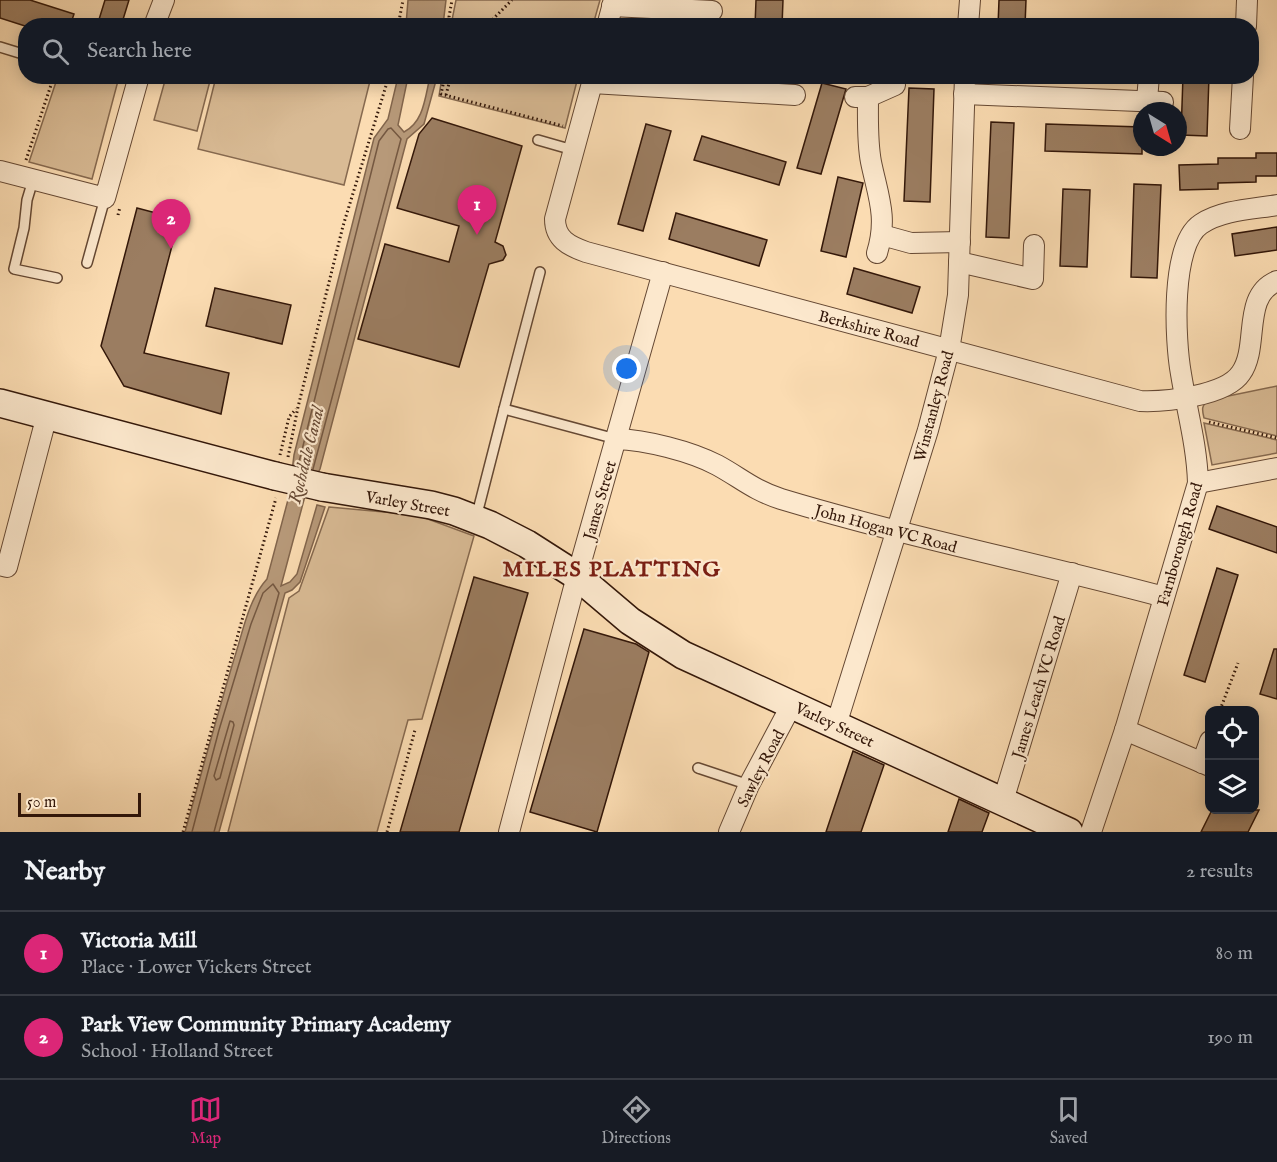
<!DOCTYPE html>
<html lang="en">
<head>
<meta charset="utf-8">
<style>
	:root { --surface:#171b24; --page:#242831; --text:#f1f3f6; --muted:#9ea1a6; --line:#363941; --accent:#db2777 }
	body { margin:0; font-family:"IM FELL English",serif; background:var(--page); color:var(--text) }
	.controls { position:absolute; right:18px; bottom:18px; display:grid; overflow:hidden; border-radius:12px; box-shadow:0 3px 15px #0003 }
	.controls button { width:54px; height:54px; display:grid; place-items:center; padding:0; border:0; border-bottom:2px solid var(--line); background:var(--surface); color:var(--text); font:30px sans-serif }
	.compass { position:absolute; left:1133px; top:102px; width:54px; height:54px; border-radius:50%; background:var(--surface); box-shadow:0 3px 15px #0003; rotate:143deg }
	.scale { position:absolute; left:18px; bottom:15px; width:123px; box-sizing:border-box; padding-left:6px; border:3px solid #331709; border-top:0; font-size:16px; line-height:21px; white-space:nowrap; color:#331709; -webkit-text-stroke:4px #fce8cd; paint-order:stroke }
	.you { position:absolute; left:627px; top:369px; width:21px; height:21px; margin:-15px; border:4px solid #fff; border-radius:50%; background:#1a73e8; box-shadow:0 0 0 9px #1a73e833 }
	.badge { display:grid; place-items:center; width:39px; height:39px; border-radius:50%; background:var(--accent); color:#fff; font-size:20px; font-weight:700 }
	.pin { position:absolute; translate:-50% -50px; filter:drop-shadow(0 2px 3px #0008) }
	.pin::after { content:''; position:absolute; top:32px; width:21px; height:18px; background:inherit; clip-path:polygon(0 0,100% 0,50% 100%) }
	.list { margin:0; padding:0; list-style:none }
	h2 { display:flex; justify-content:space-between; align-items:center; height:78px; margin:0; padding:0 24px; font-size:26px }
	h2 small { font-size:20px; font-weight:400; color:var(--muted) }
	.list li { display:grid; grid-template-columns:39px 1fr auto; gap:18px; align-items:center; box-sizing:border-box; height:84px; padding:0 24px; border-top:2px solid var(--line) }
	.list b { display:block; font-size:22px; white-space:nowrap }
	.list p { margin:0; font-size:20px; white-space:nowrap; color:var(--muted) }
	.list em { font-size:20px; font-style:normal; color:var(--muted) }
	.icon { flex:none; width:33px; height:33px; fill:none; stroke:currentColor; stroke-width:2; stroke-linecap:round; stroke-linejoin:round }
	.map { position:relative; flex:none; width:1277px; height:832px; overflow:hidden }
	.search { position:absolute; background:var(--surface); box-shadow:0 3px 15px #0003; left:18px; right:18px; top:18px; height:66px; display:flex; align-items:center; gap:15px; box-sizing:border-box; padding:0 21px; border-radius:24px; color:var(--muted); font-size:22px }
	.sheet { height:246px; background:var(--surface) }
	nav { display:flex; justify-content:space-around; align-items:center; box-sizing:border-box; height:84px; border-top:2px solid var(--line); background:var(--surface); font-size:16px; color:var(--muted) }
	nav a { display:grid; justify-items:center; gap:3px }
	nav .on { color:var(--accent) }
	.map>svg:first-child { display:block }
	.green { fill:#d9bb95; stroke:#86694f; stroke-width:1.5 }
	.water { fill:#b79979; stroke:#82654c; stroke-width:1.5 }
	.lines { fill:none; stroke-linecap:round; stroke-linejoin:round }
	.shore { stroke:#755841; stroke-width:1.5 }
	.building { fill:#9b7d61; stroke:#331709; stroke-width:1.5 }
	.lane-casing { stroke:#654833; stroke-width:12 }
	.street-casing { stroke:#654833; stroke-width:22 }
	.secondary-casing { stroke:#331709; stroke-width:30 }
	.path { stroke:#331709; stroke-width:3; stroke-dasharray:1.5 3; stroke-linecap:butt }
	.lane { stroke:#fce8cd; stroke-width:9 }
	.street { stroke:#fce8cd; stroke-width:20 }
	.secondary { stroke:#fce8cd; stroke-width:27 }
	.secondary-bridge-casing { stroke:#331709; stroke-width:30; stroke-linecap:butt }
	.secondary-bridge { stroke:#fce8cd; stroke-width:27 }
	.labels { text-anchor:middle; stroke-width:4.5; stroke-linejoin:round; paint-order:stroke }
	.street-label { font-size:16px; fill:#331709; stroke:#fce8cd }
	.water-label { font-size:18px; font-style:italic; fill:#684b36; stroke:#fce8cd }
	.district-label { font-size:22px; font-weight:bold; letter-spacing:1.5px; fill:#7a1f14; stroke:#fce8cd }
</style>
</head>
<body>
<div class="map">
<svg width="1277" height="832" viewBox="0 0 1277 832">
	<rect width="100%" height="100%" fill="#fbdcb2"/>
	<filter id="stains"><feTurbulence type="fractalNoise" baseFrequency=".00333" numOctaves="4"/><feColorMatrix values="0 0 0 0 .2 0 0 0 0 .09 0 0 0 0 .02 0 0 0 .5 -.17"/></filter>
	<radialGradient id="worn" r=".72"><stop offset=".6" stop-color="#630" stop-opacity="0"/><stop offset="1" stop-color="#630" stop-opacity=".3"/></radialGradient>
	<g class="green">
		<polygon points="456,0 600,0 593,25 451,25"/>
		<polygon points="58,76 119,77 92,179 29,162"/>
		<polygon points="166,77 211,77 197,131 154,120"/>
		<polygon points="216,77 371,77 344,185 198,149"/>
		<polygon points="442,77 442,76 578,77 565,128 439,96"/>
		<path d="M1277,386V436L1204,418C1202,410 1201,405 1209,400Z"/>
		<polygon points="1204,423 1277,440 1277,453 1212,465"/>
		<polygon points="329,507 417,515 474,536 422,719 408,720 377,832 228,832 289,598 299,591"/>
	</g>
	<g class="water">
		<polygon points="408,0 446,0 443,25 406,25"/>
		<path d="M398,77H408L398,125L404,132C424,122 425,97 430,77H437L424,124L407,139L320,469L305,496L281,586L290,582L297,574L317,505L325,507L300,582L292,590L285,593L219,832H185C201,774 217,716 234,659C243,632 248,600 267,579L289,496L294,455L374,138L388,119Z"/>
	</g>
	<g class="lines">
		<g class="shore">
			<polyline points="298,466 379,141 388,129 391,128 401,139 313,469"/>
			<polygon points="230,721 233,722 234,725 220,778 216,780 214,776"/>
			<polyline points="192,832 219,730 251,624 263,593 273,584 279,593 214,832"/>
		</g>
	</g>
	<g class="building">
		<polygon points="0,0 30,0 74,14 70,26 25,26 0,18"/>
		<polygon points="105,0 129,0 121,26 97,26"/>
		<polygon points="756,0 783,0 782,26 755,26"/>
		<polygon points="999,0 1026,0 1025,26 998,26"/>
		<polygon points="1183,76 1209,76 1207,136 1181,135"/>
		<polygon points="822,83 846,89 821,174 797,168"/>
		<polygon points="909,88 934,89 930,202 904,201"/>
		<polygon points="432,118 522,146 495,242 503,246 506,255 503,260 489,264 459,367 358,339 385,244 449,262 459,226 397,208 419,134"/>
		<polygon points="991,122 1014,123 1009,238 986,237"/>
		<polygon points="646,124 671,131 643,231 618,224"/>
		<polygon points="1046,124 1142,127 1142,154 1045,151"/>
		<polygon points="702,136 786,162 779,185 694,160"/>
		<polygon points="1256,153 1277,153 1277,176 1256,176 1256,182 1218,183 1218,189 1180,190 1179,165 1218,164 1218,158 1256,158"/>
		<polygon points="838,177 863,183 846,257 821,251"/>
		<polygon points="1134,184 1161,185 1157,278 1131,277"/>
		<polygon points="1063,189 1090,190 1087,267 1060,266"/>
		<polygon points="137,208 179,219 144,353 229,373 221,414 124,386 101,346"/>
		<polygon points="676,213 767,240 759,266 669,239"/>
		<polygon points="1277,227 1277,250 1235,256 1232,234"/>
		<polygon points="854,268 920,287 912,313 847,294"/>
		<polygon points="215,288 291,305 282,344 206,326"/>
		<polygon points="1217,506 1277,527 1277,553 1209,529"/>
		<polygon points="1217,568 1238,575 1205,682 1184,675"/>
		<polygon points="474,577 528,593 459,832 400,832"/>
		<polygon points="584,629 636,644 649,652 597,832 530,812"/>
		<polygon points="1274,649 1277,649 1277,699 1260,694"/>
		<polygon points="853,751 884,765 861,832 826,832"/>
		<polygon points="959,799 989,813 982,832 948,832"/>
		<polygon points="1212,810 1259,810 1248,832 1201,832"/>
	</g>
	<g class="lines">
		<defs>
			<g id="lane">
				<polyline points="0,47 26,55"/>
				<polyline points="538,140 573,150"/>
				<polyline points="33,180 27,200 24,228 14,269 57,278"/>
				<polyline points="87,263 105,198"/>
				<polyline points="504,409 540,272"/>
				<polyline points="476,518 504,409 616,439"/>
				<polyline points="698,768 749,785"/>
			</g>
			<g id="street">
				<polyline points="612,6 712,11"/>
				<polyline points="154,26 164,0"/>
				<polyline points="607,26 614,0"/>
				<polyline points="968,26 970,0"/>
				<polyline points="1246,26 1247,0"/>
				<path d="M594,76L555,219C555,239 569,246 586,252L1140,401C1165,402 1226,396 1241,373C1260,346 1241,296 1277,281"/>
				<polyline points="592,83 795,95"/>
				<polyline points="964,94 1163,102"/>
				<polyline points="855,97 868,97 895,85"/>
				<path d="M868,97C868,118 867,141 871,162C878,196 888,217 877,253"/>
				<polyline points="1147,100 1149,76"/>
				<polyline points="1240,129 1243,76"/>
				<polyline points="0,171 105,198 139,76"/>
				<polyline points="882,235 911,243 960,242"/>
				<polyline points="959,262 1033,279 1034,245"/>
				<path d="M616,439C646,440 690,451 717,465C741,478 753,490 781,499C907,537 1037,563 1164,597"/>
				<polyline points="1198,483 1277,468"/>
				<polyline points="0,565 7,567 47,415"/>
				<polyline points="836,725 928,430 949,350 958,295 965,76"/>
				<polyline points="1125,730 1210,766"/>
				<polyline points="1202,763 1210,741"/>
				<polyline points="1003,801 1072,573"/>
				<polyline points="509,832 577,576 663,272"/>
				<polyline points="729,832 749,785 792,704"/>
				<path d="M1091,832L1125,730L1198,483C1197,446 1187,411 1181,374C1175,341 1170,244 1201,224C1222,210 1253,209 1277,205"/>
			</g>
			<g id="secondary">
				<polyline points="0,403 275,476"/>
				<polyline points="322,487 431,505 454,511 490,525 527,544 577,576 630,621 683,655 1069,832"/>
			</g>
		</defs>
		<use href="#lane" class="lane-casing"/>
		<use href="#street" class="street-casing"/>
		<use href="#secondary" class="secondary-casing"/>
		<g class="path">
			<polyline points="398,26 403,0"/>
			<polyline points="451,26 449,17 452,0"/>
			<polyline points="486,26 512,0"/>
			<polyline points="445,76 441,94 563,126"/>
			<polyline points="446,95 451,76"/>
			<polyline points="26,160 54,76"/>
			<polyline points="118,215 120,207"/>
			<polyline points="1209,422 1277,438"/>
			<polyline points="280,455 289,417 296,409"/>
			<polyline points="288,457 298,407 343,226 389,76"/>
			<polyline points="1220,710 1238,663"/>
			<polyline points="183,832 276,498"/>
			<polyline points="387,832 415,730"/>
		</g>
		<use href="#lane" class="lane"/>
		<use href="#street" class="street"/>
		<use href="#secondary" class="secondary"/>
		<defs>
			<polyline id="secondary-bridge" points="275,476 322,487"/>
		</defs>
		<use href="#secondary-bridge" class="secondary-bridge-casing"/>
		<use href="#secondary-bridge" class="secondary-bridge"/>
	</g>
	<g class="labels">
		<g class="street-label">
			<text transform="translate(869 328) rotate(15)" y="6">Berkshire Road</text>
			<text transform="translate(933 406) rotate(-75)" y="6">Winstanley Road</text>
			<text transform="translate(599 500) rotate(-74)" y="6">James Street</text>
			<text transform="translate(408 503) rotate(10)" y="6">Varley Street</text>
			<text transform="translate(886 528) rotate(15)" y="6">John Hogan VC Road</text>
			<text transform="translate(1179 544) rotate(-74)" y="6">Farnborough Road</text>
			<text transform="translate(1038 687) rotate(-73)" y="6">James Leach VC Road</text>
			<text transform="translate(835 724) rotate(25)" y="6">Varley Street</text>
			<text transform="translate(760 768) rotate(-63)" y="6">Sawley Road</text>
		</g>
		<g class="water-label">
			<text transform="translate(306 455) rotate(-76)" y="6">Rochdale Canal</text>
		</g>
		<g class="district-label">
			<text x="612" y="576">MILES PLATTING</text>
		</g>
	</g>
	<rect width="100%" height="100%" filter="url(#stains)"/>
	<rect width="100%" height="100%" fill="url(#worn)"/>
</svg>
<div class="controls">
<button><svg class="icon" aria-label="locate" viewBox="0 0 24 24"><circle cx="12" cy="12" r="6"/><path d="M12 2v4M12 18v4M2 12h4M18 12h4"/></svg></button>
<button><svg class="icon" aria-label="layers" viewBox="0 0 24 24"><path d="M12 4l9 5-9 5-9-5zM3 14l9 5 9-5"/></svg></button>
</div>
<svg class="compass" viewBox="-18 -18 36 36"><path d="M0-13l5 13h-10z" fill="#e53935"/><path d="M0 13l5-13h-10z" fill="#9ea1a6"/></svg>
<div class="scale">50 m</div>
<div class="you"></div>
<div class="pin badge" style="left:477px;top:235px">1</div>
<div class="pin badge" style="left:171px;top:249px">2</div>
<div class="search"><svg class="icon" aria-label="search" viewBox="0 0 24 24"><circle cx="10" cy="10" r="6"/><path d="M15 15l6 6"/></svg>Search here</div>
</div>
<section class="sheet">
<h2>Nearby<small>2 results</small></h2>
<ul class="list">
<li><span class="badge">1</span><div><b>Victoria Mill</b><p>Place · Lower Vickers Street</p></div><em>80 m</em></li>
<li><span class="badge">2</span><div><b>Park View Community Primary Academy</b><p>School · Holland Street</p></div><em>190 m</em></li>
</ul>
</section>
<nav>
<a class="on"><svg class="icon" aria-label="map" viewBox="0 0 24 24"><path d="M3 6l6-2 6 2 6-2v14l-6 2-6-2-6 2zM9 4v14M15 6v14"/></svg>Map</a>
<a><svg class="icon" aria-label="directions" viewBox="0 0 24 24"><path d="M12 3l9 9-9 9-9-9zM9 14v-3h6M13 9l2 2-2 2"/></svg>Directions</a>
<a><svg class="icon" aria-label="saved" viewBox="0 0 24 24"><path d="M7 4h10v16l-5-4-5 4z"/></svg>Saved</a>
</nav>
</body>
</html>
